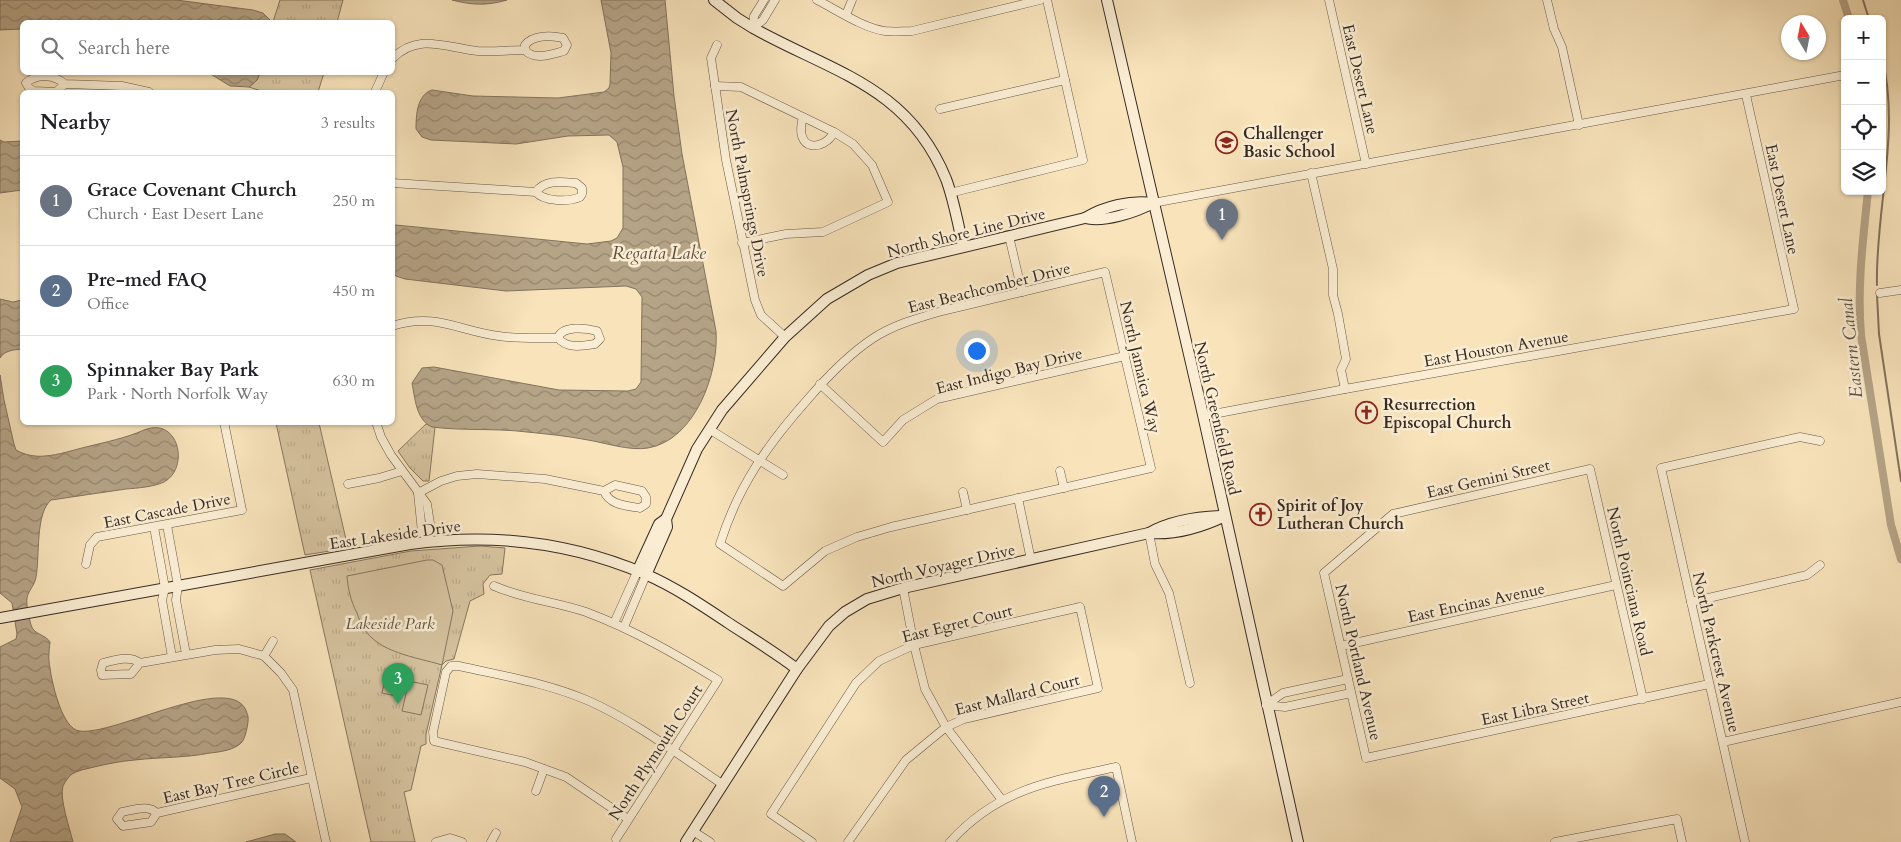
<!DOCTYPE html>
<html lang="en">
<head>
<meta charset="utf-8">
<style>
	:root { --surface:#fff; --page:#f2f2f2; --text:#202124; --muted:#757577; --line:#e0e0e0; --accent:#0b8043 }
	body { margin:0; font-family:Cardo,serif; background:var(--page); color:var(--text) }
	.controls { position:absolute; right:15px; top:15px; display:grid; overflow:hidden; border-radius:8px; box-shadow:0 1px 4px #0004 }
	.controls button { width:45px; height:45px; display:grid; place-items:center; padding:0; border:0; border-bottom:1px solid var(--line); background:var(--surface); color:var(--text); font:25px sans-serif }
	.compass { position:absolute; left:1781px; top:15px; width:45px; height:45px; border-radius:50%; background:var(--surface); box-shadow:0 1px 4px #0004; rotate:350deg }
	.you { position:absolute; left:976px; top:350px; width:18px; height:18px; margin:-12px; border:4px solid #fff; border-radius:50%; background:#1a73e8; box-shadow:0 0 0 8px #1a73e833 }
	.badge { display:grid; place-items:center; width:32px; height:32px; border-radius:50%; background:var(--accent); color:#fff; font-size:16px; font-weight:700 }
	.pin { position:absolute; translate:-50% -41px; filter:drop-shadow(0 1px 2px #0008) }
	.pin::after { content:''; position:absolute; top:26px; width:18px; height:15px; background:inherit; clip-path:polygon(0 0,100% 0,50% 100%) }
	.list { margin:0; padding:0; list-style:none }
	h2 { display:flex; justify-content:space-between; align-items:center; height:65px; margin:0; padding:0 20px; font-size:21px }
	h2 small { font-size:16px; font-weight:400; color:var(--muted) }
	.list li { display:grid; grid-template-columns:32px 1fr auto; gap:15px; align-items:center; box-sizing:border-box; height:90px; padding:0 20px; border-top:1px solid var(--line) }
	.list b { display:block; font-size:19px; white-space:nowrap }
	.list p { margin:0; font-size:16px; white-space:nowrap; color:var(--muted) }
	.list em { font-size:16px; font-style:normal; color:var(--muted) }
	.icon { flex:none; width:28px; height:28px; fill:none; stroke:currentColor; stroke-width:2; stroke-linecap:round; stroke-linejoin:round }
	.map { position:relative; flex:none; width:1901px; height:842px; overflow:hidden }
	.search { position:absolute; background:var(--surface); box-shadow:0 1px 4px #0004; left:20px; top:20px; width:375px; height:55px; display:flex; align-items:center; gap:12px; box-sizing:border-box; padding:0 18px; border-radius:8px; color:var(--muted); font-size:19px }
	.panel { position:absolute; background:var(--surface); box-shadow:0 1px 4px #0004; left:20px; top:90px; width:375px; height:335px; border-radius:8px }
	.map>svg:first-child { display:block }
	.grass { fill:url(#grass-tufts); stroke:#867761 }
	.garden { fill:#d7c4a1; stroke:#867761 }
	.water { fill:url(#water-waves); stroke:#83735e }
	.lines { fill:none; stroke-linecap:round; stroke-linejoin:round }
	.stream { stroke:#83735e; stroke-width:2 }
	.canal { stroke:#b6a487; stroke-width:8 }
	.street-casing { stroke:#665848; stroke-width:9 }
	.secondary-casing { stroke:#362a21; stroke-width:12 }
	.street { stroke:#faedd3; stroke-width:8 }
	.secondary { stroke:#faedd3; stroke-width:10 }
	.labels { text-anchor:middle; stroke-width:5; stroke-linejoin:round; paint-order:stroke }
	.street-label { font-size:16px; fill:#362a21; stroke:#faedd3 }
	.poi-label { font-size:16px; font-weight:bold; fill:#362a21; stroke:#faedd3; text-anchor:start }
	.park-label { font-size:16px; font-style:italic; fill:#5e5041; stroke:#faedd3 }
	.water-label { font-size:18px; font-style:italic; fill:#5c4f40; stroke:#faedd3 }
</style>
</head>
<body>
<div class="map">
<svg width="1901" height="842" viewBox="0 0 1901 842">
	<defs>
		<pattern id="grass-tufts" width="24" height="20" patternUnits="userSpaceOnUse" patternTransform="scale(1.25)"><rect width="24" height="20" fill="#d7c4a1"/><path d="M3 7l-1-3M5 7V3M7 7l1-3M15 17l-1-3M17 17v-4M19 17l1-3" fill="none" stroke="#b9a98a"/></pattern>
		<pattern id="water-waves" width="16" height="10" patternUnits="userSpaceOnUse" patternTransform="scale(1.25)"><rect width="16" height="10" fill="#b6a487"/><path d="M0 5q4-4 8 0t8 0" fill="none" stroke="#95866e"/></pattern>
	</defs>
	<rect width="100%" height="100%" fill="#f8e3bb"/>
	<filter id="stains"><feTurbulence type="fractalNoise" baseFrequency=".004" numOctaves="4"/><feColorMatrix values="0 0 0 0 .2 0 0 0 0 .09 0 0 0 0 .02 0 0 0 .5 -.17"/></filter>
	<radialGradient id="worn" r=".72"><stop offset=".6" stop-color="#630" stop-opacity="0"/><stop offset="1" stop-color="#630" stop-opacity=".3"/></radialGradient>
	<g class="grass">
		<polygon points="280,0 343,0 337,22 273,22"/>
		<polygon points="260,73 324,73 318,92 264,92 249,87 257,80"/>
		<polygon points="276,423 319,423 348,548 305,555"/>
		<polygon points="426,424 435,427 429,481 423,481 410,468 398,451"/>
		<polygon points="480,546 505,548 502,574 490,575 483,584 484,594 470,601 454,659 446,661 442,665 426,734 426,744 421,746 411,790 404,792 415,842 371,842 310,570 411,551"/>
	</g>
	<g class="garden">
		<path d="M427,560H433L442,565L453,611L442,665C416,657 378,653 363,627C360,623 359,618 357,613C351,602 348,589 347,576Z"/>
		<polygon points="387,669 401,672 396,696 382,693"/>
		<polygon points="409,681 428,685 421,715 402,711"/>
	</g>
	<g class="water">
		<polygon points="0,0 176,0 253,10 263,13 272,22 22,22 22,29 0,30"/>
		<path d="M452,0H507C487,6 471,5 452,0Z"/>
		<path d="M601,0H665L674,96L682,154L716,331C719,373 695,440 648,448C629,451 606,443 588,440C568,436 547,434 527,432C495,428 463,431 432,427C416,420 415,398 412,383L422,368L434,367L559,390L628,391L636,389L641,382L642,297L636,289L626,286L506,291L405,279L396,276L393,273V227L396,225L587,244L611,241L617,238L623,228V167L617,142L609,135L568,136L516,144L431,140L422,137L416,129C416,115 417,95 432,90L473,96L558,98L604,92L609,88L610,84L611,53Z"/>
		<polygon points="209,73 260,72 260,73 257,80 249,87 230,86"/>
		<polygon points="0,140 4,142 22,141 22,190 0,193"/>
		<path d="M0,299L13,302L22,300V349C14,350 5,350 0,358Z"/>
		<path d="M0,375L4,400L14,444L16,450C25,455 35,457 45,456C59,455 73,450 86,447C106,442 126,438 144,430C179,416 190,468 164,482C153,487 138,488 126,489C101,493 76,496 51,500C35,514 40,556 36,577C35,585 28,591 27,598C26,605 29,617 31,625C34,635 45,634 50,642C49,651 48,659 50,668C52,683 61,723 76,730C104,742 234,667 247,713C249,717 248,723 247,728C246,732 245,738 242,742C235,750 220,752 210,753C185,758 160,757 135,760C121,761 107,764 94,767C87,769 78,770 72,774C68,777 65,782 63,786C59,798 70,829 73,842H10L22,807L15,789L0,778V647L16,639L17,634L12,603L0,593Z"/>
		<polygon points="275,834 285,834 296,842 246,842"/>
	</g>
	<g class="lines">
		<g class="stream">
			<polyline points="1863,0 1869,19"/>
			<path d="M1877,285C1875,210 1901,131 1882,58"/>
			<polyline points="1877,295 1879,334 1901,481"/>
		</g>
		<g class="canal">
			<polyline points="1843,0 1849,19"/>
			<path d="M1868,191C1863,240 1857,286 1861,335L1891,525L1901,559"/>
		</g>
		<defs>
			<g id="street">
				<path d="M817,0C837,10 863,28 885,31C894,32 903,31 912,31L1040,0"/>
				<polyline points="1329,0 1366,164"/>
				<polyline points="1547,0 1554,29 1562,47 1579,125"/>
				<polyline points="846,15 852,0"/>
				<polyline points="753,28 763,20 775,0"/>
				<polyline points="753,28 754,16 764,0"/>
				<polyline points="717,45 711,58 726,160 755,300 761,315 785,337"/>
				<path d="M392,59C418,32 446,48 478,51C493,52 509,50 525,50C534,61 552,54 564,51L567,45L563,38C550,35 533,35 525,45V50"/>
				<path d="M65,84L56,92L34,91L29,88L26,83C37,73 55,75 65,84L122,86L149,92"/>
				<polyline points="715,86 741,87 834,132 853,144 872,165 888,202 823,232 786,234 742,243"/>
				<polyline points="375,92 384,72"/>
				<polyline points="940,109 1065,80"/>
				<path d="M803,117C793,152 824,152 834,132"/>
				<polyline points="1311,173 1333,269 1333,295 1338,314 1346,359 1341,370 1345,389"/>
				<path d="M392,183L536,192C544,202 569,202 580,197L582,194V188L576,183C562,182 545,179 536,192"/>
				<polyline points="950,193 1083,160 1047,0"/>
				<polyline points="1153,203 1845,75"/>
				<polyline points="1009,236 1022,292"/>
				<path d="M1105,272L1151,468L891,527L857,537L825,551L783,586L720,544C738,486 768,444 808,399C827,377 848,355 872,339C893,325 918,318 942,311Z"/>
				<polyline points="1880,293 1901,290"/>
				<path d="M392,326C435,312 459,331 499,336C518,339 538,338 558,338C567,349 582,346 595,344L600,339L597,331C586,328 562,325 558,338"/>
				<polyline points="820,384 883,442 903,420 937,399 1125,356"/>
				<polyline points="1203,416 1345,389 1794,309 1746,95"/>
				<polyline points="376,422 381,437 391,455 427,504 431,530 428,541"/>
				<polyline points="709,429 783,475"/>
				<polyline points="1060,471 1064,488"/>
				<polyline points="348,484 379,478 402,471"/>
				<polyline points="963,492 967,510"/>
				<path d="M418,493L441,481L457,476L477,474L545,479L604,491L615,485L642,491L646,497V504L640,508C627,506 609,505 604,491"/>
				<polyline points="418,493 422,532 428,541"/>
				<polyline points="1018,498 1031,560"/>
				<polyline points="167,525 178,586 176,600 186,654"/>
				<polyline points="154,527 165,588 162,600 172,657"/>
				<polyline points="1149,533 1155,564 1169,593 1190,683"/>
				<polyline points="86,564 90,545 97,537 242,510 224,422"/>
				<path d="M494,586C524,599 556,602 586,612C634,630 675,654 718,680L616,839"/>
				<polyline points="903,588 914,645 925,689 946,727 1002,800"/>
				<polyline points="1691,602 1807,575 1820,565"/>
				<polyline points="614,623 637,572"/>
				<polyline points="624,627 646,575"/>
				<polyline points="1341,646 1616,585"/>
				<polyline points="264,656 281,673 293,690 326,842"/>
				<polyline points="264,656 273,641"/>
				<path d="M140,663C130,655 115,660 103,663L101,670L102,675L131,674L140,663L215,650L239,649L264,656"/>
				<polyline points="1643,699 1590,469 1393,514 1324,573 1366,758 1709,684"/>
				<polyline points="1266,705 1283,693 1348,679"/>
				<polyline points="1266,705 1285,707 1351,693"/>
				<polyline points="1723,742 1901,702"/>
				<polyline points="536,791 544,769"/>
				<path d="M157,813L151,822L123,826L117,819L122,812C134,810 148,804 157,813L311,778"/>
				<path d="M628,819L566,777L525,762L434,741L433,732L446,672L451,666H459C503,676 548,683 589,701C636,722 679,755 722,784"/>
				<polyline points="693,831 710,842"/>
				<polyline points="436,842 450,838 462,842"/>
				<polyline points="491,842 496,833"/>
				<polyline points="812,842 771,814 856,683 879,661 914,645 1080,607 1098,688 964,719 946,727 906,760 848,842"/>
				<path d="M950,842C999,788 1049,782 1116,767L1132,842"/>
				<polyline points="1555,842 1677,819 1682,842"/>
				<polyline points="1745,842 1661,468 1800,437 1820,441"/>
			</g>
			<g id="secondary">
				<path d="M714,0L737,18L753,28C832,72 908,86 946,179C954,200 958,224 963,246"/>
				<polyline points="1107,0 1201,406 1298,842"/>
				<path d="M1085,218C1104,223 1136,212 1153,203"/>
				<path d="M1149,533C1170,521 1196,517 1220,516"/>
				<path d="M637,572L659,524L666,519L697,449L722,410L785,337L827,299L868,275L897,263L1085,218C1105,206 1131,200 1153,203"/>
				<polyline points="646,575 667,527 666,519"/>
				<path d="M0,618L410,544C490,533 570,542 645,574C675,587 703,606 730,624C753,639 776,653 797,669"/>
				<path d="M686,842L797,669L829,626L845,612L867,599L903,588L1149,533C1175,535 1202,527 1225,516"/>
			</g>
		</defs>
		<use href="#street" class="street-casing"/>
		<use href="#secondary" class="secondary-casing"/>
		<use href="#street" class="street"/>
		<use href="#secondary" class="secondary"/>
	</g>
	<defs>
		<symbol id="school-ring" viewBox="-11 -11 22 22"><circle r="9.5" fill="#faedd3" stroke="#8f2418" stroke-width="1.5"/><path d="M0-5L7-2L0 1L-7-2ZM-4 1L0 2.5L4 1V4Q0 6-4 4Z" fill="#8f2418"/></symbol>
		<symbol id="church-ring" viewBox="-11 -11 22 22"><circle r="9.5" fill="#faedd3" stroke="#8f2418" stroke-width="1.5"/><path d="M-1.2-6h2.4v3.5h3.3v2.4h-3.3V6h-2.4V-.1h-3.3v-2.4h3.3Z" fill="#8f2418"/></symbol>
	</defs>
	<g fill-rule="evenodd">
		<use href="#school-ring" x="1214" y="130" width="25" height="25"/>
		<use href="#church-ring" x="1354" y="400" width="25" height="25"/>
		<use href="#church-ring" x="1248" y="502" width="25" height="25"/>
	</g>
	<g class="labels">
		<g class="street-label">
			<text transform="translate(1361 79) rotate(77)" y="6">East Desert Lane</text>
			<text transform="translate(748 193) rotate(79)" y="6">North Palmsprings Drive</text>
			<text transform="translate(1783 199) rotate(78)" y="6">East Desert Lane</text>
			<text transform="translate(966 232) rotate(-14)" y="6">North Shore Line Drive</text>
			<text transform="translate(989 287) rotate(-14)" y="6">East Beachcomber Drive</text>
			<text transform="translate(1496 348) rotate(-10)" y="6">East Houston Avenue</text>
			<text transform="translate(1141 367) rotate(77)" y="6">North Jamaica Way</text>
			<text transform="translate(1009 370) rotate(-14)" y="6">East Indigo Bay Drive</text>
			<text transform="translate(1218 418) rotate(77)" y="6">North Greenfield Road</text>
			<text transform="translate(1488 478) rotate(-13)" y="6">East Gemini Street</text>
			<text transform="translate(167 510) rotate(-11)" y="6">East Cascade Drive</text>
			<text transform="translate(395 534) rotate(-8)" y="6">East Lakeside Drive</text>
			<text transform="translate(943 565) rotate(-13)" y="6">North Voyager Drive</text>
			<text transform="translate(1630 581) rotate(77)" y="6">North Poinciana Road</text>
			<text transform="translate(1476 602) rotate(-12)" y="6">East Encinas Avenue</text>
			<text transform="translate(957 623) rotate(-14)" y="6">East Egret Court</text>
			<text transform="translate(1717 652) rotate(77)" y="6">North Parkcrest Avenue</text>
			<text transform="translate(1359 662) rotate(77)" y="6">North Portland Avenue</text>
			<text transform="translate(1017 694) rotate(-14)" y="6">East Mallard Court</text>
			<text transform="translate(1535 708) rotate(-12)" y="6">East Libra Street</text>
			<text transform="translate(655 752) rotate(-57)" y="6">North Plymouth Court</text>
			<text transform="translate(231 782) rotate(-13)" y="6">East Bay Tree Circle</text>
		</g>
		<g class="poi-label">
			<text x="1243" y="139">Challenger<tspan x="1243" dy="18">Basic School</tspan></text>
			<text x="1383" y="410">Resurrection<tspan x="1383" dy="18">Episcopal Church</tspan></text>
			<text x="1277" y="511">Spirit of Joy<tspan x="1277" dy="18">Lutheran Church</tspan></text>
		</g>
		<g class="park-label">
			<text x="390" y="629">Lakeside Park</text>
		</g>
		<g class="water-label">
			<text x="659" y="259">Regatta Lake</text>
			<text transform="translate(1851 348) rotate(-96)" y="6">Eastern Canal</text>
		</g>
	</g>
	<rect width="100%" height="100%" filter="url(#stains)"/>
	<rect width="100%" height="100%" fill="url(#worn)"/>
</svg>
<div class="controls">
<button>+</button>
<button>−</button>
<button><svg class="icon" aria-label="locate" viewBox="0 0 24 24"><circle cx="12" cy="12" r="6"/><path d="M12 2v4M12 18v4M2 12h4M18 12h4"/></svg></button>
<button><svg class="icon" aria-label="layers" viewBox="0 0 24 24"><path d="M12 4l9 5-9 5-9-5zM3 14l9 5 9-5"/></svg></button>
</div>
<svg class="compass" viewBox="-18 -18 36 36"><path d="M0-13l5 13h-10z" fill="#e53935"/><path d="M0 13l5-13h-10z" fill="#757577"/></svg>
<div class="you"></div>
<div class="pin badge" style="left:1222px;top:240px;background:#6b7280">1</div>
<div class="pin badge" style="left:1104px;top:817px;background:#5c6f8a">2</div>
<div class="pin badge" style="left:398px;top:704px;background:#2e9e5b">3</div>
<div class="search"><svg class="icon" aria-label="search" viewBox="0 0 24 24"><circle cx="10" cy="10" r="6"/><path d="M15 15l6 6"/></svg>Search here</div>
<section class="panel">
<h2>Nearby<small>3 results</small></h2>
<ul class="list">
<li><span class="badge" style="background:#6b7280">1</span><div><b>Grace Covenant Church</b><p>Church · East Desert Lane</p></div><em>250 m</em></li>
<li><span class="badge" style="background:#5c6f8a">2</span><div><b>Pre-med FAQ</b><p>Office</p></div><em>450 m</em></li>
<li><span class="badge" style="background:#2e9e5b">3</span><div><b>Spinnaker Bay Park</b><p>Park · North Norfolk Way</p></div><em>630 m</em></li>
</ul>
</section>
</div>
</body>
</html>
